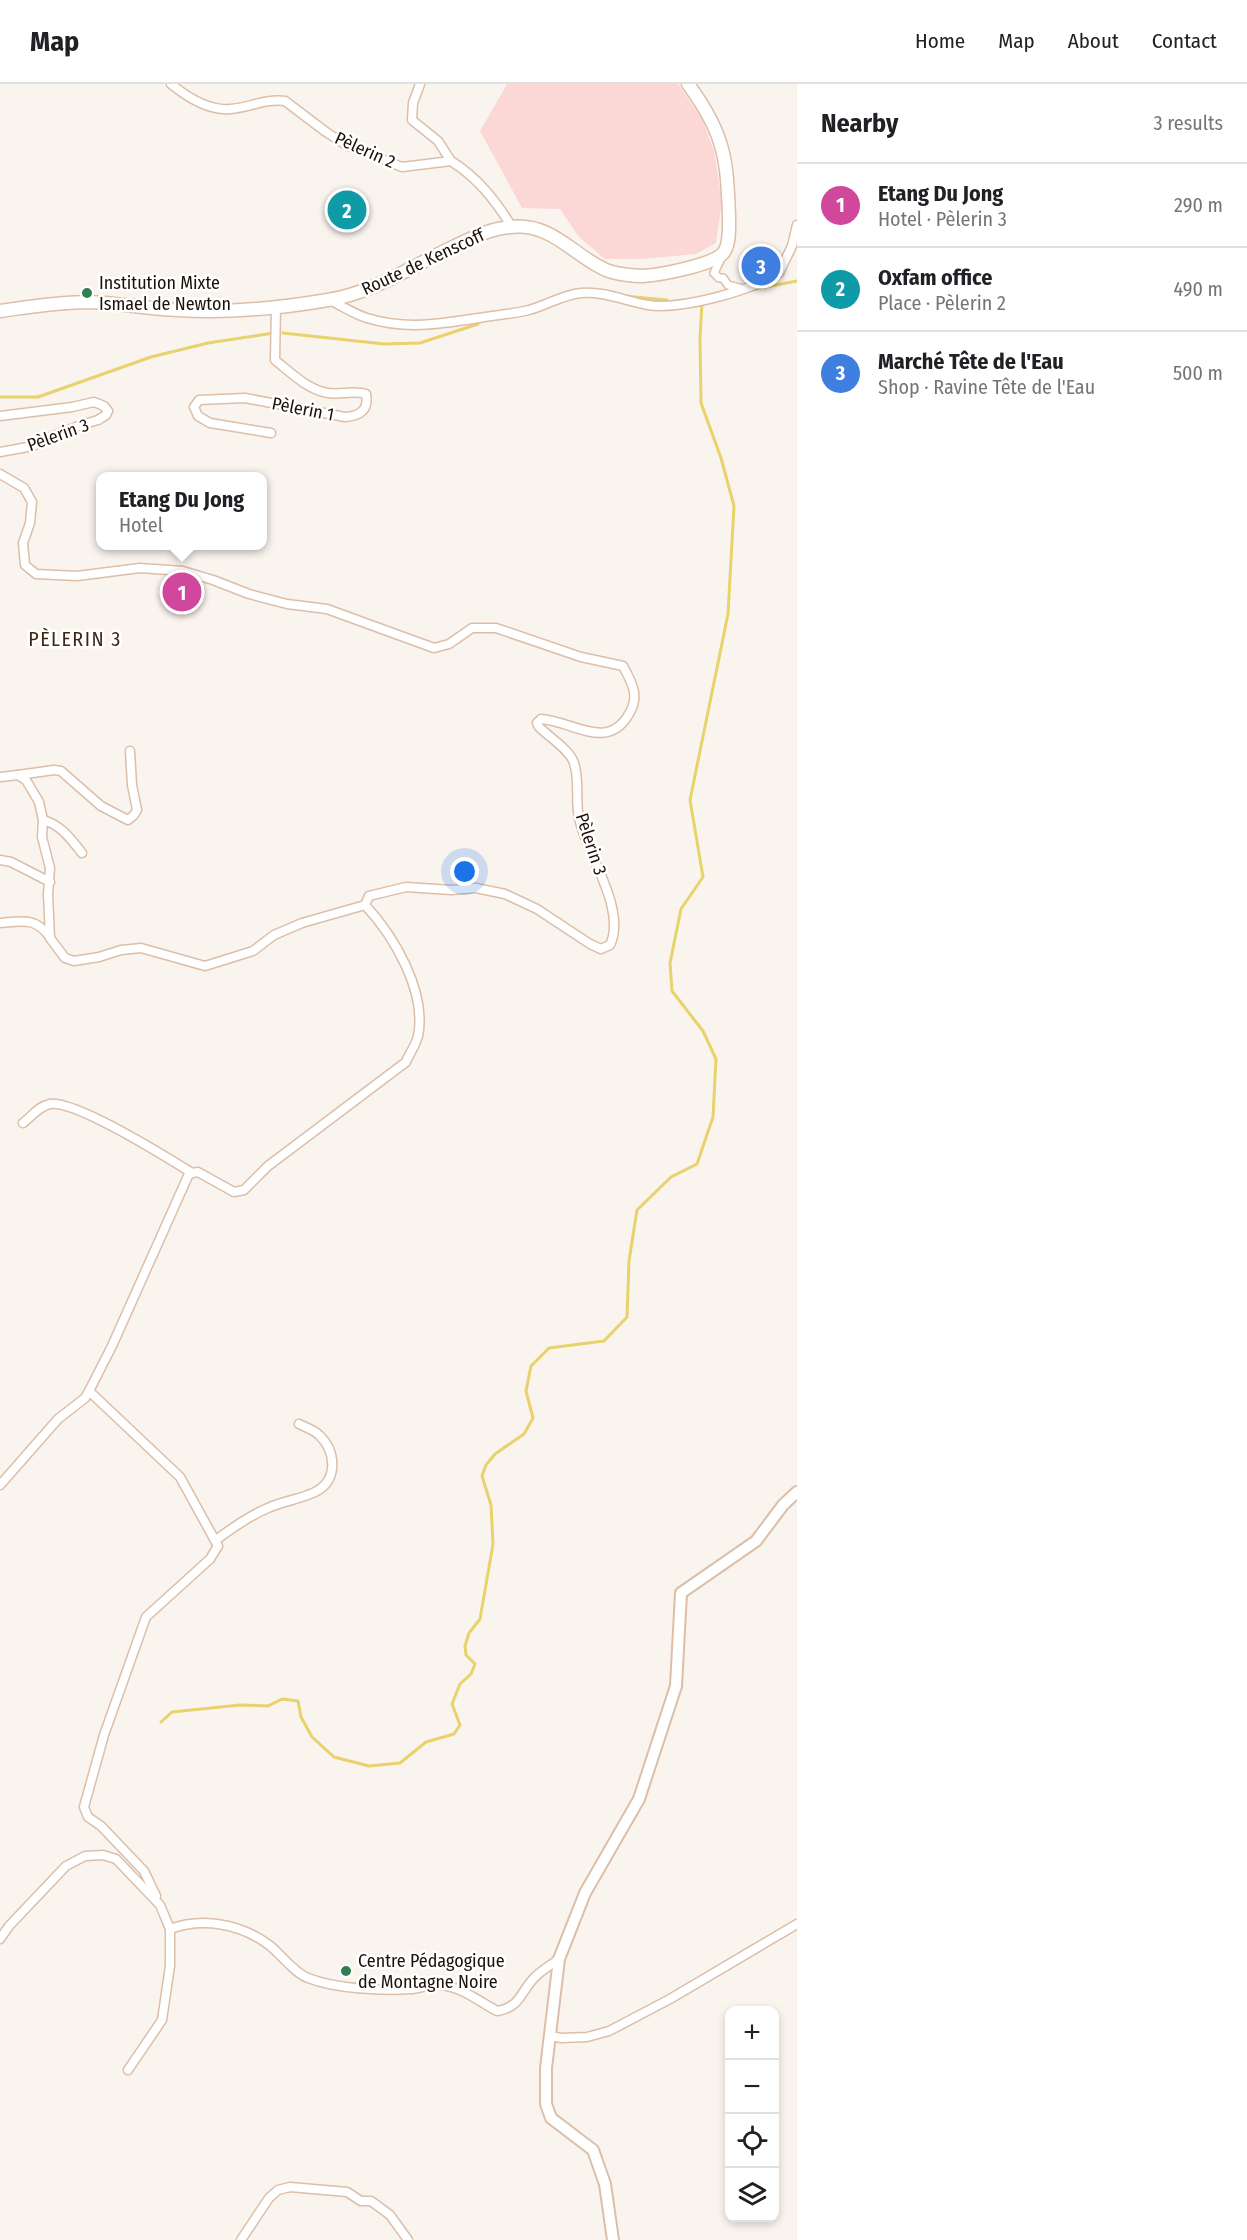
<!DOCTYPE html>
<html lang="en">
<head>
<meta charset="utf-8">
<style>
	:root { --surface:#fff; --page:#f6f6f6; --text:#202124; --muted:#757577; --line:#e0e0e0; --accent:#2f7f50 }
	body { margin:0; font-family:"Fira Sans Condensed",sans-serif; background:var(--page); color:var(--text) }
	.controls { position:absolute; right:18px; bottom:18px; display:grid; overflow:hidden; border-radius:12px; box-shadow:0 3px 9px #0003 }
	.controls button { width:54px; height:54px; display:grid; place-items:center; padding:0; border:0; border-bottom:2px solid var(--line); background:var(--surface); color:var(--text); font:30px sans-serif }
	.you { position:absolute; left:465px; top:788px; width:21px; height:21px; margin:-15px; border:4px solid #fff; border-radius:50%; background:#1a73e8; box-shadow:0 0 0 9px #1a73e833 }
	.badge { display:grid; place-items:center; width:39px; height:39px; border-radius:50%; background:var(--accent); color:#fff; font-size:20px; font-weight:700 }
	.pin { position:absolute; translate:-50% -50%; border:3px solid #fff; box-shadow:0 2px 6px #0006 }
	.popup { position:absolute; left:96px; top:388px; width:171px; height:78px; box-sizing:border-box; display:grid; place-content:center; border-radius:12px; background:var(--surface); filter:drop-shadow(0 2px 4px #0005); font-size:20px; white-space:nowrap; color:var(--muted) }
	.popup b { font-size:22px; color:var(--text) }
	.popup::after { content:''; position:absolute; left:50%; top:100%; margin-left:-12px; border:12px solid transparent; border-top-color:var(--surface) }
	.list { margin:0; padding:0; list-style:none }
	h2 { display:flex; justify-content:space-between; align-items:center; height:78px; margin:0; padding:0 24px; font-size:26px }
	h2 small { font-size:20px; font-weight:400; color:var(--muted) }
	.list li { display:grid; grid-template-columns:39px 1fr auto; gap:18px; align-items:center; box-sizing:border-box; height:84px; padding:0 24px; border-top:2px solid var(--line) }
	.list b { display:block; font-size:22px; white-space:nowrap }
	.list p { margin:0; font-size:20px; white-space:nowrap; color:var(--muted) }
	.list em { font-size:20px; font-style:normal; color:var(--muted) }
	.icon { flex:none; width:33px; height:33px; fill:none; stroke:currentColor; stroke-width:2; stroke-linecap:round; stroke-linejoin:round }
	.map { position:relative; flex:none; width:797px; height:2156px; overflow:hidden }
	header { display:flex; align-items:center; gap:36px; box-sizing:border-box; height:84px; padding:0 30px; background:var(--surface); border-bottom:2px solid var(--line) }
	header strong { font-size:28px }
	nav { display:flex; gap:33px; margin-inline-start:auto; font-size:21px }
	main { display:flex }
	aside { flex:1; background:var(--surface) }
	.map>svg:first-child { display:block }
	.green { fill:#fbd7d5 }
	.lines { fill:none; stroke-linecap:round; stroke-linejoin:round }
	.stream { stroke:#e7d26c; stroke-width:3 }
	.pedestrian-casing { stroke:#ddbea7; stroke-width:10 }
	.minor-casing { stroke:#ddbea7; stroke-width:11 }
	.tertiary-casing { stroke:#ddbea7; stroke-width:14 }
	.secondary-casing { stroke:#ddbea7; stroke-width:15 }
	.pedestrian { stroke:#fff; stroke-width:7 }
	.minor { stroke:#fff; stroke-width:8 }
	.tertiary { stroke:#fff; stroke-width:10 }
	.secondary { stroke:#fff; stroke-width:12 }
	.poi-dot { fill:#2f7f50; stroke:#fff; stroke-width:2 }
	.labels { text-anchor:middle; stroke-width:5; stroke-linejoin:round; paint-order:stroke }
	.street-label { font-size:18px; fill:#1b1108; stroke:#fff }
	.poi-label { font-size:18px; fill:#1b1108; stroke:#fff; text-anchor:start }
	.neighbourhood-label { font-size:20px; letter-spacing:1.5px; fill:#3e2713; stroke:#fff }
</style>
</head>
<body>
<header>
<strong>Map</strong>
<nav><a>Home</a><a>Map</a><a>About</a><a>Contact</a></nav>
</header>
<main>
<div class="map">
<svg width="797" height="2156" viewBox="0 0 797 2156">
	<rect width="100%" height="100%" fill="#faf4ef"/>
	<polygon class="green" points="507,0 678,0 702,35 714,67 722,117 716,159 696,170 642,175 605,175 579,153 560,125 522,124 480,47"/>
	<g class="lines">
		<g class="stream">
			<polyline points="755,205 797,197"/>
			<polyline points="624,212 667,216"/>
			<polyline points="283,249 384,260 420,259 478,240"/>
			<polyline points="0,313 38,313 151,273 208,259 274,249"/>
			<polyline points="161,1638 172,1628 240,1621 268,1622 282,1615 298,1617 301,1633 312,1653 334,1673 369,1682 400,1679 426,1658 454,1650 460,1641 452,1620 460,1600 471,1590 475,1580 466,1571 465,1562 469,1549 480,1535 493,1460 491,1421 482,1392 486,1381 495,1370 524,1350 533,1334 526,1307 531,1282 549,1264 604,1257 627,1233 629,1177 637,1126 671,1093 697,1080 713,1033 716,975 703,947 672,907 670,879 681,825 703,793 690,716 728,530 734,422 721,374 701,319 700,254 702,218"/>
		</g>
		<defs>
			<polyline id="pedestrian" points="722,172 714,189 719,194 723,194 728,201 743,205"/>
			<g id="minor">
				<path d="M171,0C187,13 209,27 230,25C249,24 266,14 285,17L326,48L346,61L402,83L451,77C478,94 495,116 512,143"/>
				<polyline points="420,0 413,19 412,36 438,57 451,77"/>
				<path d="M330,216C342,222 354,230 367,234C405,246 441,240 479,234C496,231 513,230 529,226C547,221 562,211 581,209C604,207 625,217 648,221C681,226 750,207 779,189L792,162L797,141"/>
				<polyline points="0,332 72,323 94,318 104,322 108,327 106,331 98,336 81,341 48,354 33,362 0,368"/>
				<path d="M271,349L210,339L198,332L194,323L199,316L245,314L345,333C360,332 369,326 366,310C353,306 341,311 328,309C308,306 290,288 275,276L276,222"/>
				<path d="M0,390L24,404L32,418L30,439L23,459L25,481L36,490L77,492L140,484L183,487L213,496L249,510L287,520L327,525L434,564L449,560L472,544H496L581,573L623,582C632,599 640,612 629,630C607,668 573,637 541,635L537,639L539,643C549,653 570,666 574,679C580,697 575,716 579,734C587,771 627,825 610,861L601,865L590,860L537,825L505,810L476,804L451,806L406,803L369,812L365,821C394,852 427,908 418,952C416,961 409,970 406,978L268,1082L244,1106L234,1108L198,1088L192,1089C168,1074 75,1016 50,1020C39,1022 31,1033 23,1039"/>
				<polyline points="18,691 54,686 61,687 101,722 128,736 134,731 137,726 132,701 130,667"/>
				<polyline points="0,693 18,691 26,696 39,718 43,736 42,753 50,784 48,810 50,854 65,874 74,877 99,873 121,866 141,864 205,882 253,867 274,851 302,839 365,821"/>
				<path d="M43,736C61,741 70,754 82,769"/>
				<polyline points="0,776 11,778 50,798"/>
				<path d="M0,839C23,837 35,833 50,853"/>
				<polyline points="89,1307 180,1393 218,1462 210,1475 146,1533 104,1651 84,1723 88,1733 101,1742 144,1787 156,1812"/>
				<polyline points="0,1401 58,1335 85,1314 89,1307 112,1262 188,1092 192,1089"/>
				<path d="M216,1456C232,1444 249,1432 268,1424C283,1417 302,1415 317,1407C338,1395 336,1367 319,1351C314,1346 305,1343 299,1340"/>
				<path d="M0,1855L9,1842L66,1782L85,1772L103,1771L116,1775L160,1821L170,1845C203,1833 241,1840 269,1861C282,1871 293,1888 308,1894C336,1905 382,1907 412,1905C421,1904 430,1900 439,1901C461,1902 478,1917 497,1927C521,1923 520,1908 535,1893C542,1886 551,1881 559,1875"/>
				<polyline points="550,1952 561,1954 587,1953 609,1947 670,1915 797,1840"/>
				<polyline points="128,1986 162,1936 170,1882 170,1845"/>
				<polyline points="241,2156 269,2114 278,2106 290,2103 347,2108 361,2117 371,2117 390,2131 408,2156"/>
			</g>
			<polyline id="tertiary" points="613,2156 605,2100 593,2066 551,2034 546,2020 546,1984 559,1875 585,1809 639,1715 676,1602 681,1509 756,1457 783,1421 797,1408"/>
			<path id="secondary" d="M0,227C29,223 59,218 89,218C119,219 148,225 178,226C225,229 281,224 328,216C373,209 412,182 453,163C472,154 489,145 510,143C552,138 572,171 606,186C616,190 633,192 643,192C659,191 715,181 724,168C730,160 729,142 729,132C727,73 724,49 688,0"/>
		</defs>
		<use href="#pedestrian" class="pedestrian-casing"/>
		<use href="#minor" class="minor-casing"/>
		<use href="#tertiary" class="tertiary-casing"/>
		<use href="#secondary" class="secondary-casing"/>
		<use href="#pedestrian" class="pedestrian"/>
		<use href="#minor" class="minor"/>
		<use href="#tertiary" class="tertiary"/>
		<use href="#secondary" class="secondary"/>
	</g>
	<g class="poi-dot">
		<circle cx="87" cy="209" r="6"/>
		<circle cx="346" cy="1887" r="6"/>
	</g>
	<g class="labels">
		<g class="street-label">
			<text transform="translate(365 66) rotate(24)" y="6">Pèlerin 2</text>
			<text transform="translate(423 178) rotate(-25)" y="6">Route de Kenscoff</text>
			<text transform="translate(303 325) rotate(11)" y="6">Pèlerin 1</text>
			<text transform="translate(58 351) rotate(-20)" y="6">Pèlerin 3</text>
			<text transform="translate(591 760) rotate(72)" y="6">Pèlerin 3</text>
		</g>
		<g class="poi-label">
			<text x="99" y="205">Institution Mixte<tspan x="99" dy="21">Ismael de Newton</tspan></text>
			<text x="358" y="1883">Centre Pédagogique<tspan x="358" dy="21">de Montagne Noire</tspan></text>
		</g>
		<g class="neighbourhood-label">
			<text x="75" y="562">PÈLERIN 3</text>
		</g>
	</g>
</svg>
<div class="controls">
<button>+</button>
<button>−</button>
<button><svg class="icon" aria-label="locate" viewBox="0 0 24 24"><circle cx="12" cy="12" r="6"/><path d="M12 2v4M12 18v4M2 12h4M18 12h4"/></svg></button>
<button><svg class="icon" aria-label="layers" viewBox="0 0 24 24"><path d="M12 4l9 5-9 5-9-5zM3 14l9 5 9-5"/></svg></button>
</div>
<div class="you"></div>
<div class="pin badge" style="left:182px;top:508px;background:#d1479c">1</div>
<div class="popup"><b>Etang Du Jong</b>Hotel</div>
<div class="pin badge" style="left:347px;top:126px;background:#0f9aa8">2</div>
<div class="pin badge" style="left:761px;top:182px;background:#3f7fe0">3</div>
</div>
<aside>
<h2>Nearby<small>3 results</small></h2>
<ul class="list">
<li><span class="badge" style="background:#d1479c">1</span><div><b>Etang Du Jong</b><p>Hotel · Pèlerin 3</p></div><em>290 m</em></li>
<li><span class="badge" style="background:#0f9aa8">2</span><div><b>Oxfam office</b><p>Place · Pèlerin 2</p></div><em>490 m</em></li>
<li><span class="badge" style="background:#3f7fe0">3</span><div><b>Marché Tête de l'Eau</b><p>Shop · Ravine Tête de l'Eau</p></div><em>500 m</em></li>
</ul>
</aside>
</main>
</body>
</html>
